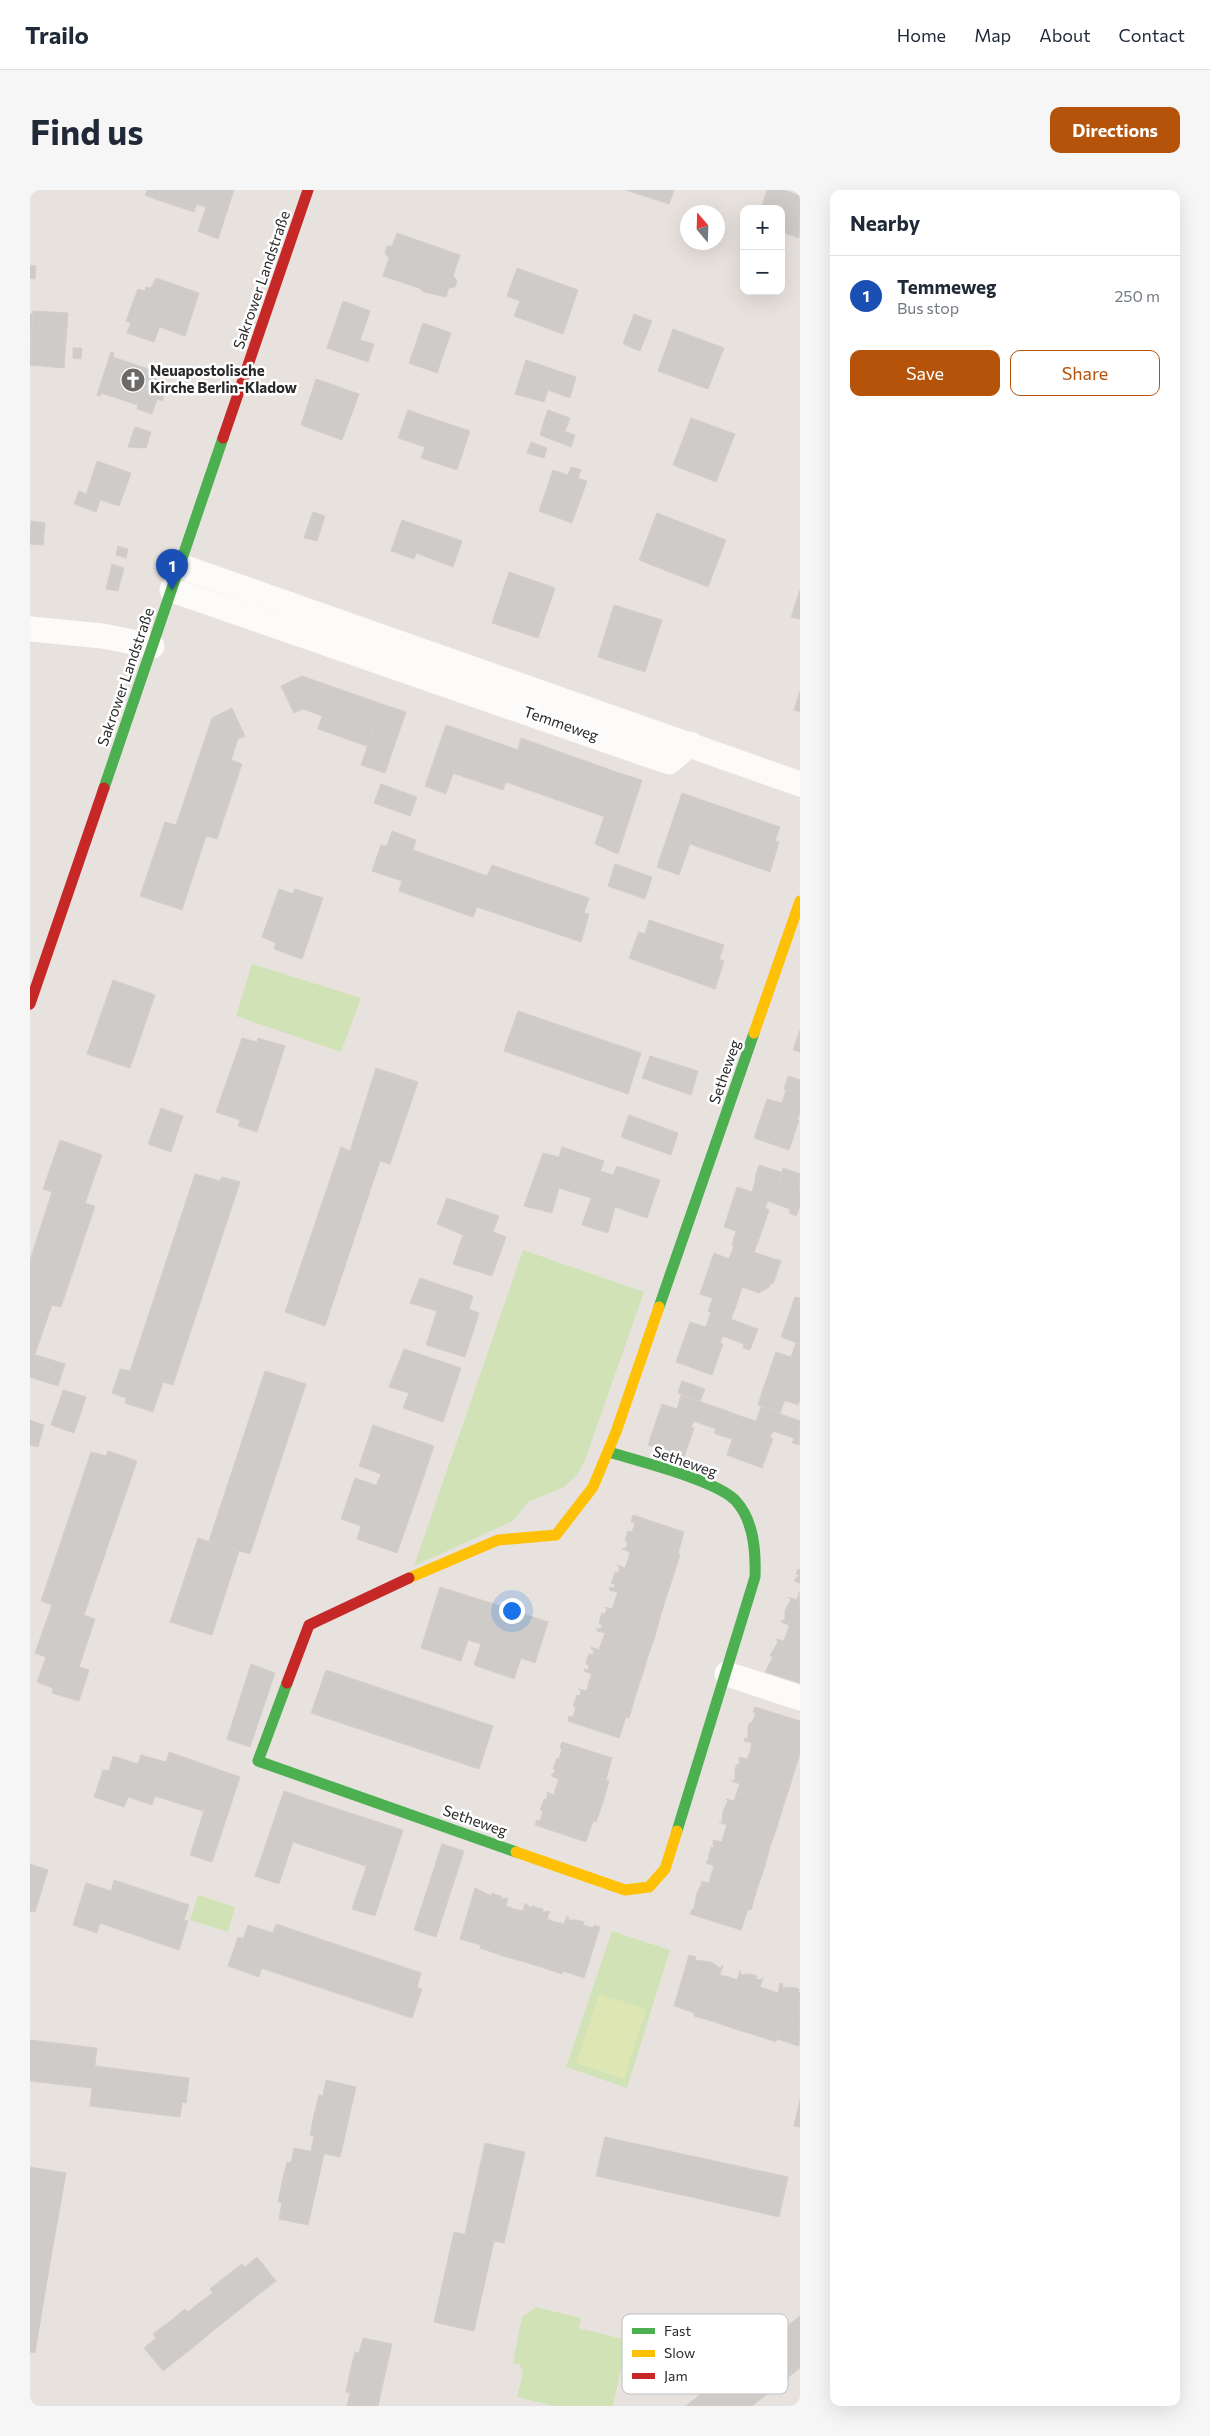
<!DOCTYPE html>
<html lang="en">
<head>
<meta charset="utf-8">
<style>
	:root { --surface:#fff; --page:#f6f6f7; --text:#1f2937; --muted:#747a83; --line:#e0e1e3; --accent:#b45309 }
	body { margin:0; font-family:Commissioner,sans-serif; background:var(--page); color:var(--text) }
	.controls { position:absolute; right:15px; top:15px; display:grid; overflow:hidden; border-radius:10px; box-shadow:0 5px 20px #0002 }
	.controls button { width:45px; height:45px; display:grid; place-items:center; padding:0; border:0; border-bottom:1px solid var(--line); background:var(--surface); color:var(--text); font:25px sans-serif }
	.compass { position:absolute; left:650px; top:15px; width:45px; height:45px; border-radius:50%; background:var(--surface); box-shadow:0 5px 20px #0002; rotate:341deg }
	.you { position:absolute; left:481px; top:1420px; width:18px; height:18px; margin:-12px; border:4px solid #fff; border-radius:50%; background:#1a73e8; box-shadow:0 0 0 8px #1a73e833 }
	.badge { display:grid; place-items:center; width:32px; height:32px; border-radius:50%; background:var(--accent); color:#fff; font-size:16px; font-weight:700 }
	.pin { position:absolute; translate:-50% -41px; filter:drop-shadow(0 1px 2px #0008) }
	.pin::after { content:''; position:absolute; top:26px; width:18px; height:15px; background:inherit; clip-path:polygon(0 0,100% 0,50% 100%) }
	.list { margin:0; padding:0; list-style:none }
	h2 { display:flex; justify-content:space-between; align-items:center; height:65px; margin:0; padding:0 20px; font-size:21px }
	h2 small { font-size:16px; font-weight:400; color:var(--muted) }
	.list li { display:grid; grid-template-columns:32px 1fr auto; gap:15px; align-items:center; box-sizing:border-box; height:80px; padding:0 20px; border-top:1px solid var(--line) }
	.list b { display:block; font-size:19px; white-space:nowrap }
	.list p { margin:0; font-size:16px; white-space:nowrap; color:var(--muted) }
	.list em { font-size:16px; font-style:normal; color:var(--muted) }
	.actions { display:flex; gap:10px; padding:15px 20px }
	.actions a { flex:1; padding:11px 0; border:1px solid var(--accent); border-radius:10px; text-align:center; font-size:18px; color:var(--accent) }
	.actions .main { background:var(--accent); color:#fff }
	.map { position:relative; flex:none; width:770px; height:2216px; overflow:hidden; border-radius:10px }
	header { display:flex; align-items:center; gap:30px; box-sizing:border-box; height:70px; padding:0 25px; background:var(--surface); border-bottom:1px solid var(--line) }
	header strong { font-size:24px }
	nav { display:flex; gap:28px; margin-inline-start:auto; font-size:18px }
	.intro { display:flex; align-items:center; justify-content:space-between; box-sizing:border-box; height:120px; padding:0 30px }
	h1 { margin:0; font-size:35px }
	.button { padding:12px 22px; border-radius:10px; background:var(--accent); color:#fff; font-size:18px; font-weight:700 }
	main { display:flex; gap:30px; padding:0 30px }
	aside { flex:1; background:var(--surface); border-radius:10px; box-shadow:0 5px 20px #0002 }
	.map>svg:first-child { display:block }
	.green { fill:#d1e3b6 }
	.pitch { fill:#dee7b4 }
	.building { fill:#cecbc8; stroke:#d3ceca }
	.lines { fill:none; stroke-linecap:round; stroke-linejoin:round }
	.street { stroke:#fcfbfa; stroke-width:25 }
	.fast { stroke:#4caf50; stroke-width:11 }
	.slow { stroke:#ffc107; stroke-width:11 }
	.jam { stroke:#c62828; stroke-width:11 }
	.labels { text-anchor:middle; stroke-width:5; stroke-linejoin:round; paint-order:stroke }
	.street-label { font-size:15px; fill:#292929; stroke:#fff }
	.poi-label { font-size:15px; font-weight:bold; fill:#292929; stroke:#fff; text-anchor:start }
	.key { fill:#fff; stroke:#bfbfbf; stroke-width:1 }
	.key-label { font-size:14px; fill:#292929 }
</style>
</head>
<body>
<header>
<strong>Trailo</strong>
<nav><a>Home</a><a>Map</a><a>About</a><a>Contact</a></nav>
</header>
<div class="intro"><h1>Find us</h1><a class="button">Directions</a></div>
<main>
<div class="map">
<svg width="770" height="2216" viewBox="0 0 770 2216">
	<rect width="100%" height="100%" fill="#e8e2de"/>
	<g class="green">
		<polygon points="222,774 331,808 311,862 206,826"/>
		<polygon points="493,1060 614,1102 555,1270 547,1285 534,1297 498,1312 483,1331 384,1376"/>
		<polygon points="168,1705 205,1717 198,1742 160,1730"/>
		<polygon points="582,1741 640,1760 597,1898 536,1877"/>
		<polygon points="506,2117 551,2128 549,2138 597,2150 583,2216 523,2216 487,2207 493,2182 489,2174 483,2173 492,2127"/>
	</g>
	<polygon class="pitch" points="569,1804 616,1819 594,1889 546,1873"/>
	<g class="building">
		<polygon points="118,0 131,0 128,10 115,5"/>
		<polygon points="131,0 145,0 140,14 128,10"/>
		<polygon points="145,0 204,0 188,49 168,41 176,17 167,14 164,22 140,14"/>
		<polygon points="596,0 644,0 639,14"/>
		<polygon points="737,0 754,0 770,6 769,48 751,42 751,19 731,19"/>
		<polygon points="367,43 404,56 389,98 353,86 359,68 355,63 357,56 362,56"/>
		<polygon points="404,56 430,65 423,86 427,90 425,97 419,98 416,107 394,102 389,98"/>
		<polygon points="0,75 6,76 5,89 0,88"/>
		<polygon points="487,78 548,100 533,144 484,126 490,111 477,106"/>
		<polygon points="126,88 169,103 155,146 103,127 101,133 96,131 108,99 115,101 116,97 121,98"/>
		<polygon points="313,111 340,121 330,150 344,154 338,172 297,158"/>
		<polygon points="3,121 38,123 34,178 0,175"/>
		<polygon points="0,124 3,124 0,162"/>
		<polygon points="604,124 622,131 610,161 593,154"/>
		<polygon points="103,127 130,136 124,152 97,143"/>
		<polygon points="393,133 421,143 407,183 379,173"/>
		<polygon points="643,139 694,158 678,199 628,181"/>
		<polygon points="43,158 52,158 51,169 43,168"/>
		<polygon points="81,162 84,163 83,167 121,180 122,176 136,181 131,196 137,198 132,211 127,209 122,224 107,219 108,215 71,203 70,206 67,205"/>
		<polygon points="496,170 546,187 540,208 518,200 514,212 485,204"/>
		<polygon points="286,189 329,204 312,250 271,235"/>
		<polygon points="378,220 395,226 386,254 368,248"/>
		<polygon points="518,220 540,228 535,241 513,234"/>
		<polygon points="395,226 440,241 427,280 391,268 395,257 386,254"/>
		<polygon points="661,228 705,244 686,292 643,275"/>
		<polygon points="513,234 545,245 541,257 510,245"/>
		<polygon points="105,237 121,242 116,258 98,257"/>
		<polygon points="501,252 517,258 514,268 497,263"/>
		<polygon points="67,271 101,283 89,316 56,305"/>
		<polygon points="541,277 551,280 548,288 557,291 542,333 509,321 523,280 538,285"/>
		<polygon points="49,301 70,310 66,322 44,314"/>
		<polygon points="283,322 295,326 287,351 274,348"/>
		<polygon points="627,323 696,350 678,397 609,370"/>
		<polygon points="372,330 432,351 423,377 386,363 384,369 361,361"/>
		<polygon points="1,331 15,333 13,355 0,354"/>
		<polygon points="88,356 98,359 96,368 86,365"/>
		<polygon points="82,374 94,378 88,401 76,399"/>
		<polygon points="479,382 525,398 508,448 462,433"/>
		<polygon points="770,400 770,429 761,427"/>
		<polygon points="584,415 632,430 615,482 568,467"/>
		<polygon points="272,486 352,514 337,556 288,539 292,526 273,519 264,523 251,496"/>
		<polygon points="770,501 770,522 764,520"/>
		<polygon points="352,514 376,522 355,583 331,575"/>
		<polygon points="202,518 215,546 208,549 201,570 212,574 187,649 176,646 152,720 110,706 135,632 146,635 182,528"/>
		<polygon points="416,535 437,542 416,604 395,596"/>
		<polygon points="437,542 488,560 491,548 589,583 575,627 476,592 473,600 423,583"/>
		<polygon points="589,583 612,590 588,664 565,654"/>
		<polygon points="351,594 387,607 380,626 344,613"/>
		<polygon points="652,603 675,611 649,685 627,677"/>
		<polygon points="675,611 750,637 745,651 749,652 740,682 660,654"/>
		<polygon points="362,641 386,650 383,660 457,686 462,675 559,708 554,723 559,724 551,752 447,717 443,727 369,701 372,691 342,681 351,655 357,656"/>
		<polygon points="585,674 622,687 615,709 578,696"/>
		<polygon points="249,699 263,704 265,699 293,708 272,769 244,759 246,753 232,747"/>
		<polygon points="619,730 694,755 689,769 694,771 685,799 599,768 609,742 615,744"/>
		<polygon points="83,790 125,805 100,878 57,864"/>
		<polygon points="488,821 611,863 598,904 474,861"/>
		<polygon points="770,840 770,862 763,860"/>
		<polygon points="212,848 227,852 228,848 255,856 227,942 208,936 210,930 186,922"/>
		<polygon points="620,866 668,881 661,905 612,888"/>
		<polygon points="346,878 388,892 360,974 350,971 295,1136 255,1122 311,957 320,961"/>
		<polygon points="758,886 770,890 770,904 754,899"/>
		<polygon points="756,899 770,904 770,923 767,929 769,930 759,960 724,948 737,909 752,913"/>
		<polygon points="131,918 153,926 141,962 118,954"/>
		<polygon points="599,925 648,943 641,965 591,947"/>
		<polygon points="30,950 72,965 55,1013 65,1016 31,1117 22,1115 5,1164 0,1163 0,1070 22,1002 13,999"/>
		<polygon points="532,957 574,971 561,1008 529,998 522,1023 494,1016 513,963 529,967"/>
		<polygon points="729,975 751,982 748,995 725,988"/>
		<polygon points="587,976 630,990 617,1028 585,1017 578,1043 552,1035 570,981 583,985"/>
		<polygon points="753,978 770,984 769,1002 748,995"/>
		<polygon points="165,984 190,991 192,987 210,992 143,1195 133,1192 123,1222 95,1213 96,1208 82,1203 90,1179 100,1181"/>
		<polygon points="726,988 770,1002 770,1016 766,1026 759,1023 760,1019 738,1011 735,1018 739,1020 729,1049 694,1037 707,997 722,1002"/>
		<polygon points="417,1008 469,1026 463,1042 476,1047 462,1086 423,1074 433,1045 407,1034"/>
		<polygon points="706,1041 729,1049 724,1062 702,1055"/>
		<polygon points="704,1056 751,1071 743,1094 741,1093 739,1097 729,1103 712,1097 706,1116 670,1104 684,1063 699,1069"/>
		<polygon points="390,1088 443,1106 439,1119 449,1123 435,1167 396,1155 407,1121 380,1113"/>
		<polygon points="765,1107 770,1108 770,1154 751,1147"/>
		<polygon points="683,1108 706,1116 701,1129 678,1121"/>
		<polygon points="681,1122 728,1139 720,1160 713,1158 714,1154 693,1146 690,1153 693,1154 682,1185 646,1172 660,1132 676,1137"/>
		<polygon points="766,1153 770,1154 770,1209 768,1215 732,1202 746,1162 761,1167"/>
		<polygon points="374,1159 431,1178 413,1232 373,1218 379,1203 359,1197"/>
		<polygon points="0,1163 35,1174 28,1196 0,1187"/>
		<polygon points="235,1181 276,1194 220,1364 179,1351"/>
		<polygon points="652,1191 675,1199 670,1211 648,1203"/>
		<polygon points="33,1200 56,1207 44,1243 21,1235"/>
		<polygon points="732,1202 755,1210 750,1223 728,1215"/>
		<polygon points="651,1205 700,1222 692,1246 684,1243 686,1239 664,1231 661,1237 664,1238 654,1267 618,1255 632,1214 647,1219"/>
		<polygon points="731,1217 770,1231 769,1255 762,1253 764,1248 743,1241 740,1247 743,1249 732,1278 697,1265 710,1226 726,1231"/>
		<polygon points="700,1222 710,1226 702,1249 692,1246"/>
		<polygon points="0,1230 14,1235 8,1257 0,1255"/>
		<polygon points="343,1235 404,1256 386,1309 346,1296 351,1284 329,1276"/>
		<polygon points="78,1261 107,1271 54,1425 65,1429 49,1477 59,1480 49,1511 22,1503 23,1498 7,1492 16,1467 5,1463 22,1415 11,1411 61,1262 76,1266"/>
		<polygon points="325,1288 386,1309 367,1363 327,1349 331,1336 311,1329"/>
		<polygon points="603,1325 654,1342 648,1363 596,1347 598,1341 602,1342 605,1333 601,1332"/>
		<polygon points="596,1347 650,1364 644,1384 598,1370 600,1362 592,1359 596,1358 598,1353 595,1351"/>
		<polygon points="168,1348 209,1361 182,1445 140,1432"/>
		<polygon points="598,1370 644,1384 637,1405 583,1388 585,1382 588,1383 590,1378 587,1375 595,1378"/>
		<polygon points="768,1379 770,1380 770,1393 764,1391 769,1385 766,1384"/>
		<polygon points="583,1388 637,1405 631,1424 585,1410 588,1402 579,1400 580,1397 584,1398 585,1394 581,1393"/>
		<polygon points="410,1397 464,1414 451,1454 438,1450 431,1471 391,1458"/>
		<polygon points="769,1402 770,1425 755,1420 761,1410 758,1407 767,1410"/>
		<polygon points="585,1410 631,1424 625,1446 570,1429 572,1423 575,1424 577,1419 574,1417 582,1419"/>
		<polygon points="464,1414 518,1432 505,1473 491,1468 484,1489 444,1475"/>
		<polygon points="755,1420 770,1425 770,1447 757,1443 759,1435 751,1432 752,1430 755,1431"/>
		<polygon points="570,1429 625,1446 618,1466 572,1451 575,1443 567,1441 567,1438 571,1439 572,1435 569,1434"/>
		<polygon points="757,1443 770,1447 770,1470 742,1462 748,1452 746,1449 754,1451"/>
		<polygon points="572,1451 618,1466 612,1486 557,1469 559,1464 563,1465 564,1460 561,1459 561,1457 569,1460"/>
		<polygon points="742,1462 770,1470 770,1493 735,1482 743,1467 740,1466"/>
		<polygon points="557,1469 612,1486 605,1507 559,1492 562,1484 554,1481 554,1479 558,1480 559,1475 556,1474"/>
		<polygon points="221,1474 245,1483 220,1557 197,1549"/>
		<polygon points="296,1480 338,1494 323,1537 281,1523"/>
		<polygon points="559,1492 605,1507 599,1528 545,1510 547,1505 550,1506 551,1501 548,1499 557,1501"/>
		<polygon points="338,1494 379,1508 365,1551 323,1537"/>
		<polygon points="379,1508 421,1522 407,1565 365,1551"/>
		<polygon points="545,1510 596,1527 589,1548 538,1531 539,1526 543,1527 546,1517 543,1516"/>
		<polygon points="725,1517 770,1531 770,1553 718,1537 720,1532 722,1533 726,1523 723,1522"/>
		<polygon points="421,1522 463,1536 449,1579 407,1565"/>
		<polygon points="718,1537 770,1553 770,1564 766,1576 720,1562 722,1553 714,1551 715,1548 718,1549"/>
		<polygon points="532,1552 582,1568 576,1590 525,1574 527,1568 529,1569 532,1559 530,1558"/>
		<polygon points="139,1562 187,1579 173,1621 125,1606 122,1615 98,1607 94,1617 64,1607 73,1580 79,1581 83,1566 108,1574 111,1565 136,1572"/>
		<polygon points="720,1562 766,1576 760,1596 705,1579 707,1574 710,1575 709,1567 717,1569"/>
		<polygon points="525,1574 579,1591 573,1612 526,1597 529,1589 521,1586 526,1580 523,1579"/>
		<polygon points="187,1579 210,1587 182,1672 160,1665"/>
		<polygon points="705,1579 760,1596 753,1617 707,1602 710,1594 701,1591 705,1590"/>
		<polygon points="526,1597 573,1612 566,1632 512,1615 514,1609 516,1610 518,1604 516,1602 524,1605"/>
		<polygon points="254,1601 277,1609 249,1694 225,1686"/>
		<polygon points="707,1602 753,1617 747,1637 693,1621 698,1611 696,1609 704,1611"/>
		<polygon points="277,1609 351,1633 336,1676 263,1652"/>
		<polygon points="512,1615 563,1631 556,1652 505,1635 507,1630 510,1631 513,1621 510,1620"/>
		<polygon points="693,1621 747,1637 740,1657 694,1644 697,1635 689,1632 692,1632"/>
		<polygon points="351,1633 373,1640 345,1726 322,1719"/>
		<polygon points="694,1644 740,1657 734,1679 680,1662 681,1657 684,1658 683,1650 692,1652"/>
		<polygon points="412,1654 434,1661 406,1747 384,1740"/>
		<polygon points="680,1662 734,1679 727,1699 681,1685 684,1676 676,1673 680,1667 678,1667"/>
		<polygon points="0,1674 18,1680 5,1722 0,1721"/>
		<polygon points="681,1685 727,1699 721,1720 667,1703 672,1693 671,1691 679,1693"/>
		<polygon points="84,1690 159,1715 154,1730 158,1731 149,1760 70,1733 67,1743 43,1735 56,1693 81,1701"/>
		<polygon points="445,1698 461,1706 462,1703 467,1705 451,1755 430,1749"/>
		<polygon points="667,1703 718,1719 711,1740 660,1724 662,1719 664,1719"/>
		<polygon points="467,1705 472,1706 471,1709 478,1708 476,1716 484,1719 470,1765 450,1758"/>
		<polygon points="495,1713 501,1718 502,1716 508,1718 491,1771 470,1765 484,1719 493,1721"/>
		<polygon points="508,1718 513,1719 512,1722 520,1721 517,1729 525,1732 511,1777 491,1771"/>
		<polygon points="537,1726 539,1727 538,1730 548,1730 532,1784 511,1777 525,1732 534,1734"/>
		<polygon points="548,1730 554,1732 553,1735 563,1738 564,1735 570,1737 554,1788 533,1781"/>
		<polygon points="246,1734 391,1783 387,1797 392,1799 382,1828 231,1778"/>
		<polygon points="218,1735 243,1743 229,1787 198,1776 208,1747 213,1749"/>
		<polygon points="659,1765 666,1767 665,1770 681,1772 665,1823 644,1816"/>
		<polygon points="681,1772 690,1778 693,1775 690,1785 699,1787 685,1832 664,1826"/>
		<polygon points="710,1781 711,1785 721,1784 705,1839 685,1832 699,1787 707,1790"/>
		<polygon points="721,1784 727,1786 726,1789 730,1790 733,1788 730,1797 739,1800 725,1845 705,1839"/>
		<polygon points="750,1793 753,1794 752,1798 762,1797 746,1852 725,1845 739,1800 748,1803"/>
		<polygon points="762,1797 769,1799 768,1802 770,1803 769,1856 747,1849"/>
		<polygon points="0,1850 67,1858 62,1898 0,1891"/>
		<polygon points="65,1876 159,1888 156,1913 152,1912 150,1927 60,1916"/>
		<polygon points="296,1890 326,1897 318,1932 284,1925 289,1905 293,1906"/>
		<polygon points="770,1910 770,1937 764,1936"/>
		<polygon points="284,1925 318,1932 310,1967 281,1961 284,1946 280,1945"/>
		<polygon points="575,1947 666,1967 657,2006 566,1986"/>
		<polygon points="455,1953 495,1962 474,2053 435,2044"/>
		<polygon points="264,1958 294,1964 286,2000 252,1992 257,1972 261,1973"/>
		<polygon points="666,1967 758,1987 749,2027 657,2006"/>
		<polygon points="0,1977 36,1983 20,2073 0,2070"/>
		<polygon points="252,1992 286,2000 278,2035 249,2029 252,2013 248,2012"/>
		<polygon points="424,2042 464,2051 444,2141 404,2132"/>
		<polygon points="227,2067 246,2091 218,2113 196,2086 212,2074 215,2077"/>
		<polygon points="0,2070 20,2073 5,2163 0,2162"/>
		<polygon points="196,2086 218,2113 189,2136 170,2112 183,2103 180,2099"/>
		<polygon points="170,2112 189,2136 161,2159 139,2132 155,2119 158,2122"/>
		<polygon points="770,2126 770,2178 727,2212 702,2179"/>
		<polygon points="139,2132 161,2159 133,2181 114,2158 126,2148 123,2144"/>
		<polygon points="333,2148 362,2154 354,2189 320,2182 325,2162 329,2163"/>
		<polygon points="702,2179 727,2212 722,2216 656,2216"/>
		<polygon points="320,2182 354,2189 348,2216 317,2216 320,2203 316,2202"/>
	</g>
	<g class="lines">
		<g class="street">
			<polyline points="150,376 770,594"/>
			<polyline points="142,400 639,572 660,554"/>
			<polyline points="0,439 73,446 122,456"/>
			<polyline points="697,1484 770,1508"/>
		</g>
		<g class="fast">
			<polyline points="74,598 193,248"/>
			<polyline points="629,1117 724,843"/>
			<path d="M579,1262C608,1271 685,1290 705,1310C724,1330 726,1361 725,1387L647,1641"/>
			<polyline points="257,1493 228,1571 486,1662"/>
		</g>
		<g class="slow">
			<polyline points="724,843 770,711"/>
			<polyline points="379,1388 468,1350 526,1345 563,1297 586,1242 629,1117"/>
			<polyline points="486,1662 595,1700 619,1697 635,1679 647,1641"/>
		</g>
		<g class="jam">
			<polyline points="193,248 278,0"/>
			<polyline points="0,814 74,598"/>
			<polyline points="257,1493 279,1435 379,1388"/>
		</g>
	</g>
	<defs>
		<symbol id="church-disc" viewBox="-11 -11 22 22"><circle r="9.5" fill="#6c6a68" stroke="#fff"/><path d="M-1.2-6h2.4v3.5h3.3v2.4h-3.3V6h-2.4V-.1h-3.3v-2.4h3.3Z" fill="#fff"/></symbol>
	</defs>
	<g fill-rule="evenodd">
		<use href="#church-disc" x="89" y="176" width="28" height="28"/>
	</g>
	<g class="labels">
		<g class="street-label">
			<text transform="translate(232 90) rotate(-71)" y="5">Sakrower Landstraße</text>
			<text transform="translate(96 487) rotate(-71)" y="5">Sakrower Landstraße</text>
			<text transform="translate(531 534) rotate(19)" y="5">Temmeweg</text>
			<text transform="translate(695 882) rotate(-71)" y="5">Setheweg</text>
			<text transform="translate(655 1272) rotate(19)" y="5">Setheweg</text>
			<text transform="translate(445 1631) rotate(19)" y="5">Setheweg</text>
		</g>
		<g class="poi-label">
			<text x="120" y="186">Neuapostolische<tspan x="120" dy="17">Kirche Berlin-Kladow</tspan></text>
		</g>
	</g>
	<rect x="592" y="2124" width="166" height="80" rx="8" class="key"/>
	<rect x="602" y="2138" width="23" height="6" fill="#4caf50"/>
	<rect x="602" y="2160" width="23" height="7" fill="#ffc107"/>
	<rect x="602" y="2183" width="23" height="6" fill="#c62828"/>
	<g class="key-label">
		<text x="634" y="2146">Fast</text>
		<text x="634" y="2168">Slow</text>
		<text x="634" y="2191">Jam</text>
	</g>
</svg>
<div class="controls">
<button>+</button>
<button>−</button>
</div>
<svg class="compass" viewBox="-18 -18 36 36"><path d="M0-13l5 13h-10z" fill="#e53935"/><path d="M0 13l5-13h-10z" fill="#747a83"/></svg>
<div class="you"></div>
<div class="pin badge" style="left:142px;top:400px;background:#1a4fb4">1</div>
</div>
<aside>
<h2>Nearby<small></small></h2>
<ul class="list">
<li><span class="badge" style="background:#1a4fb4">1</span><div><b>Temmeweg</b><p>Bus stop</p></div><em>250 m</em></li>
</ul>
<div class="actions"><a class="main">Save</a><a>Share</a></div>
</aside>
</main>
</body>
</html>
